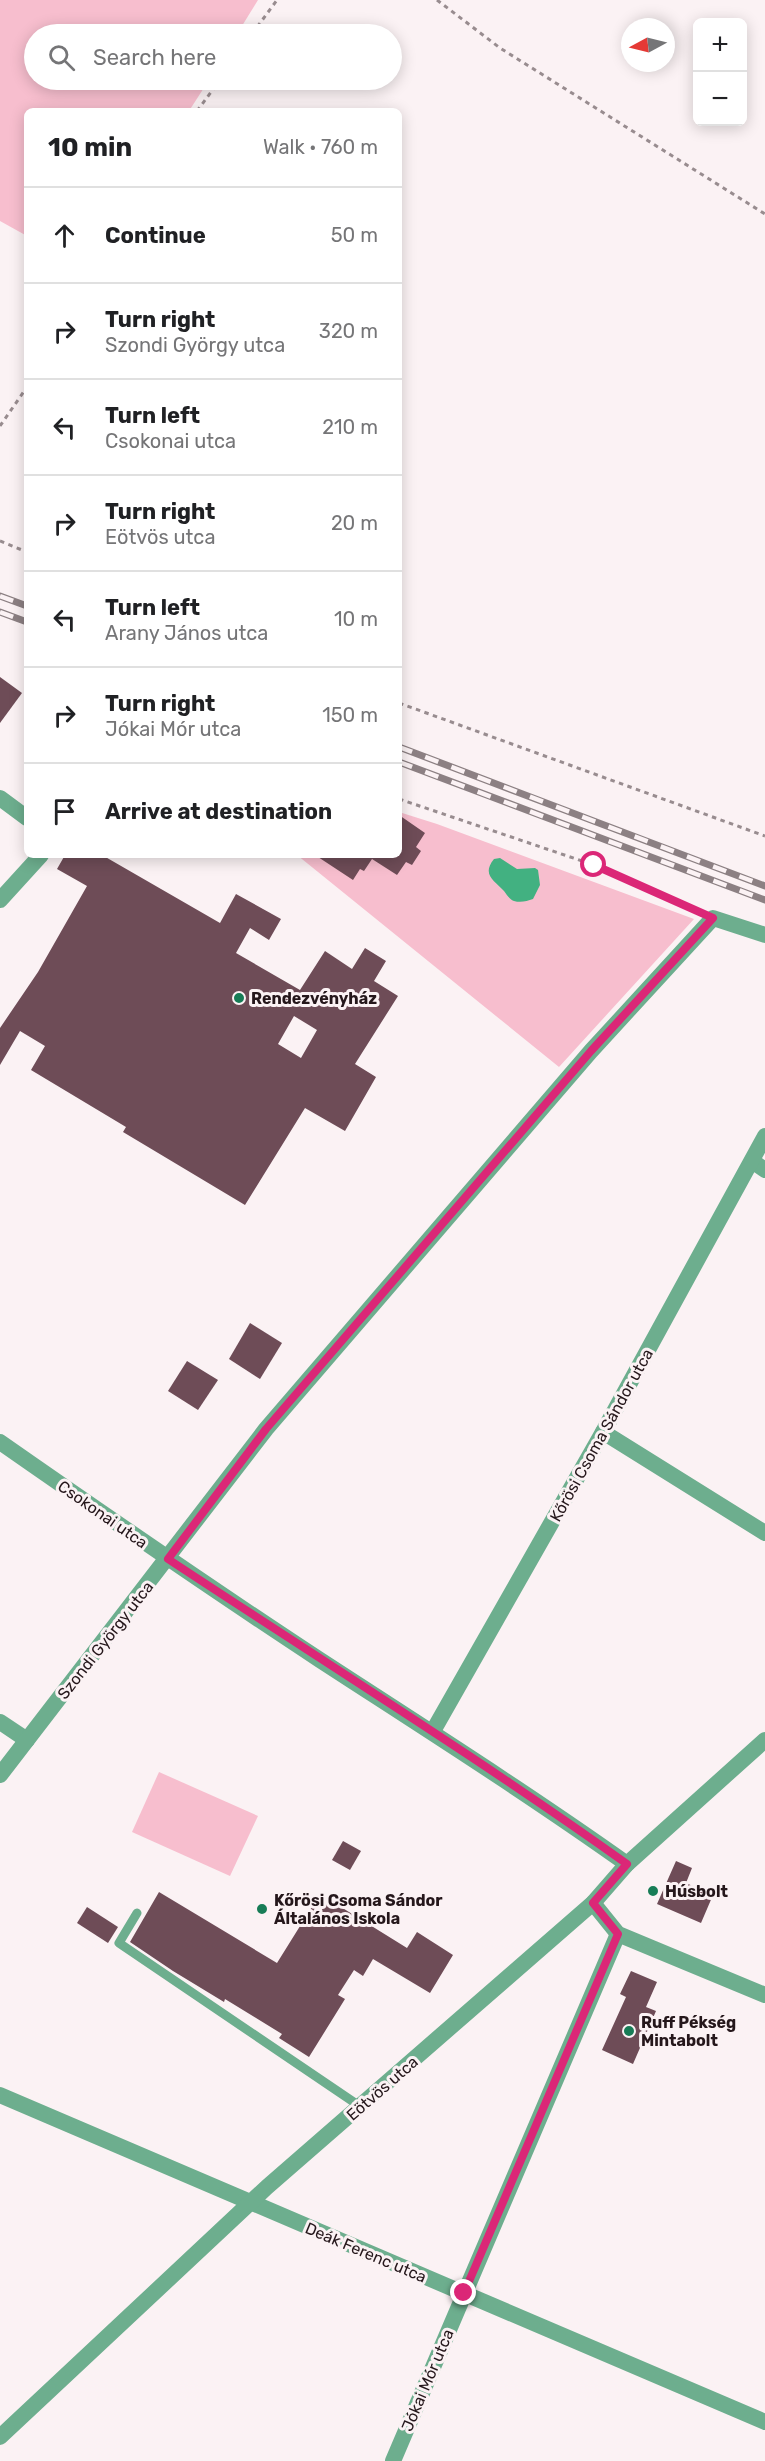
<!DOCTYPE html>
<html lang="en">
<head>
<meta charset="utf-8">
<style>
	:root { --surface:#fff; --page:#f6f6f6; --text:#202124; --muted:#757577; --line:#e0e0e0 }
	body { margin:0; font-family:Rubik,sans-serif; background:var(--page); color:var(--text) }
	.controls { position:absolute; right:18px; top:18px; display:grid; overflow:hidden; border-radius:9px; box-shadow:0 3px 15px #0003 }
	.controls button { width:54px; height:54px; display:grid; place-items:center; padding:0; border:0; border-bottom:2px solid var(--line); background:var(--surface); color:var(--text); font:30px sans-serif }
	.compass { position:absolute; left:621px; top:18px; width:54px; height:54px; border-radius:50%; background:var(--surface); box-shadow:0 3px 15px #0003; rotate:263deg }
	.stop { position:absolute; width:18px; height:18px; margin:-14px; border:4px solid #db2777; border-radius:50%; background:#fff }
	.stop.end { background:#db2777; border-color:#fff; box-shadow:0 2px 6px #0008 }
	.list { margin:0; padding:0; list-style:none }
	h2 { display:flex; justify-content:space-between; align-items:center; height:78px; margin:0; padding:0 24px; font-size:26px }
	h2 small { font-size:20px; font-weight:400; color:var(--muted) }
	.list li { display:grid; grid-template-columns:39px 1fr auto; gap:18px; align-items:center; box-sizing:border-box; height:96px; padding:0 24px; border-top:2px solid var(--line) }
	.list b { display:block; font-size:22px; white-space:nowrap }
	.list p { margin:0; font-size:20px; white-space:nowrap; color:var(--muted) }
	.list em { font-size:20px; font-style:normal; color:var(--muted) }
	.icon { flex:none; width:33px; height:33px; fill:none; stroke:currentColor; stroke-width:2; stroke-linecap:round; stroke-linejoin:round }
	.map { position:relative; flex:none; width:765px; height:2461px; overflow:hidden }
	.search { position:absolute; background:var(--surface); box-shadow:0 3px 15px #0003; left:24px; top:24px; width:378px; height:66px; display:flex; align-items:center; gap:15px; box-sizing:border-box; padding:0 21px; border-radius:33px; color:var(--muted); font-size:22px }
	.panel { position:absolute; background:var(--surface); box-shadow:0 3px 15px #0003; left:24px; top:108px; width:378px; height:750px; border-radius:9px }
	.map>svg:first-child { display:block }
	.green { fill:#f7bece }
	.water { fill:#42b181 }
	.building { fill:#6e4c57; fill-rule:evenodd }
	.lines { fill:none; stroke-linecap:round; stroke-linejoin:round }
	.path { stroke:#988c8f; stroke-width:3; stroke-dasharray:4.5 4.5; stroke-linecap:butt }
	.service { stroke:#6dae8e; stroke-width:9 }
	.minor { stroke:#6dae8e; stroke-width:16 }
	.rail-casing { stroke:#8c8083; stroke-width:7 }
	.rail { stroke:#fbf2f4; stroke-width:4.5; stroke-dasharray:14; stroke-linecap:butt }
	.route { stroke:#db2777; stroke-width:8 }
	.poi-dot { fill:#177c56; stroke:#fbf2f4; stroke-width:2 }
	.labels { text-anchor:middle; stroke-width:6; stroke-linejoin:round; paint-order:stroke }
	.poi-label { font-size:16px; font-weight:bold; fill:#25171b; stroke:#fbf2f4; text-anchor:start }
	.street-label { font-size:16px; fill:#25171b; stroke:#fbf2f4 }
</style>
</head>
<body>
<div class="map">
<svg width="765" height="2461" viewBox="0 0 765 2461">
	<rect width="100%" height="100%" fill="#fbf2f4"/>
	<g class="green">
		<polygon points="0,0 258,0 237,34 34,34 34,80 209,80 189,111 27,111 27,236 0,221"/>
		<polygon points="399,812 437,824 694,919 559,1067 297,855 399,855"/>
		<polygon points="159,1772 258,1816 230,1876 132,1832"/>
	</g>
	<path class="water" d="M500,858L517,869L535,868L538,870L540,885L533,899C527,901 521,903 514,901C509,899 507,895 504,891C495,881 481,875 494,859Z"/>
	<g class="building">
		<polygon points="0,677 22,693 0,723"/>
		<polygon points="399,815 425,833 416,847 421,851 412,865 406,862 397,875 372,859 364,871 360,869 353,880 315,855 399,855"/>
		<path d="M65,855H102L220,923L236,894L281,919L269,940L250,928L236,953L300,990L325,951L352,969L365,948L386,961L374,981L398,996L355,1064L376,1077L345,1131L305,1108L245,1205L123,1132L126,1127L31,1070L45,1046L20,1031L0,1065V1028L38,972L87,886L57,869ZM294,1016L317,1030L301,1058L278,1044Z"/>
		<polygon points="250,1323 282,1343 260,1379 229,1359"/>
		<polygon points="187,1361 218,1380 198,1410 168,1391"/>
		<polygon points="343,1841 361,1851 350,1870 332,1860"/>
		<polygon points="676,1861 692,1868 686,1883 713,1895 701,1923 657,1904"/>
		<polygon points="159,1892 277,1963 320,1894 407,1948 417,1932 453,1955 430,1993 373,1959 363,1976 354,1970 338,1995 345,1999 309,2057 279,2038 282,2034 225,1999 224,2002 173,1971 130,1942"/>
		<polygon points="87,1907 118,1927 108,1943 77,1923"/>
		<polygon points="631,1971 657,1982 646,2007 656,2011 633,2064 602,2050 626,1997 620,1994"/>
	</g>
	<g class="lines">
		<g class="path">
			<polyline points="437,0 500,48 765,214"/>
			<polyline points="252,34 277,0"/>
			<polyline points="197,111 220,80"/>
			<polyline points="0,426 27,387"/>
			<polyline points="0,541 27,552"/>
			<polyline points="399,703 765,836"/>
			<polyline points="399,799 594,865 698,911"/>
		</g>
		<polyline class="service" points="137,1913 119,1943 361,2107"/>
		<g class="minor">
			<polyline points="0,798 27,818"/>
			<polyline points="0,900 41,855"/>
			<polyline points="752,1161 765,1170"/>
			<polyline points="603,1432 765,1533"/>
			<path d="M0,1442C106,1516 212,1589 320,1660C423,1727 527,1793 627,1864"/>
			<polyline points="0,1722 27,1740"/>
			<polyline points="433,1731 603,1432 765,1136"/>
			<polyline points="0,1775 266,1429 591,1051 713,918 765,935"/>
			<polyline points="593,1903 618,1934 765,1995"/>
			<polyline points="0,2095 765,2422"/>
			<polyline points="0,2437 267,2187 593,1903 627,1864 765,1740"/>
			<polyline points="393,2461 618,1934"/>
		</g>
		<defs>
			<g id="rail">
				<polyline points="0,596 27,606"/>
				<polyline points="0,612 27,622"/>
				<polyline points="399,747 765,886"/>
				<polyline points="399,762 765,900"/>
			</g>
		</defs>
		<use href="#rail" class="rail-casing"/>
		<use href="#rail" class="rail"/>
	</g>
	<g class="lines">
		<path class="route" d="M464,2293L618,1934L593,1903L627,1864C477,1757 321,1660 168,1559L266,1429L591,1051L713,918L594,865"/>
	</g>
	<g class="poi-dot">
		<circle cx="239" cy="998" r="6"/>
		<circle cx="653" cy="1891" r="6"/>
		<circle cx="262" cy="1909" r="6"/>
		<circle cx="629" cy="2031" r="6"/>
	</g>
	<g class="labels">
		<g class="poi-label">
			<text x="251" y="1004">Rendezvényház</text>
			<text x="665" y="1897">Húsbolt</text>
			<text x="274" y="1906">Kőrösi Csoma Sándor<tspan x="274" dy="18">Általános Iskola</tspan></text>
			<text x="641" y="2028">Ruff Pékség<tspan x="641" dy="18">Mintabolt</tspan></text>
		</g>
		<g class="street-label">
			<text transform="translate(601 1435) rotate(-61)" y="6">Kőrösi Csoma Sándor utca</text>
			<text transform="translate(103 1514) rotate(35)" y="6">Csokonai utca</text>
			<text transform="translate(105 1640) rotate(-52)" y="6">Szondi György utca</text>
			<text transform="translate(382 2088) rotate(-41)" y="6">Eötvös utca</text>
			<text transform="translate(366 2252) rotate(23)" y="6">Deák Ferenc utca</text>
			<text transform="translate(427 2380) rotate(-67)" y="6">Jókai Mór utca</text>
		</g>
	</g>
</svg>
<div class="controls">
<button>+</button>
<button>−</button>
</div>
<svg class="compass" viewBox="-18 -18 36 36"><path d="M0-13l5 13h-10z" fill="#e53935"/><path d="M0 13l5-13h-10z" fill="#757577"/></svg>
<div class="stop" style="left:594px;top:865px"></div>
<div class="stop end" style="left:464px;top:2293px"></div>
<div class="search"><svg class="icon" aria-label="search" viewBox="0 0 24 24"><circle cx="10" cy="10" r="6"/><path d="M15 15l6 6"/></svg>Search here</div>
<section class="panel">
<h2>10 min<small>Walk · 760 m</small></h2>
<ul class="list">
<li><svg class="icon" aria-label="ahead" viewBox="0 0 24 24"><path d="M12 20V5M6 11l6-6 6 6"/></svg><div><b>Continue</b></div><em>50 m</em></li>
<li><svg class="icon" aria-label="right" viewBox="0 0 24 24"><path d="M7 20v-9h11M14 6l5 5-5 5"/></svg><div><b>Turn right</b><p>Szondi György utca</p></div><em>320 m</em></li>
<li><svg class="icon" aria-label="left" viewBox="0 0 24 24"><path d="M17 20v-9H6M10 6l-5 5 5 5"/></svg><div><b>Turn left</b><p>Csokonai utca</p></div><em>210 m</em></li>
<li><svg class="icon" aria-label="right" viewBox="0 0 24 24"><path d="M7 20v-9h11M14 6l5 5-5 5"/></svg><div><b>Turn right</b><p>Eötvös utca</p></div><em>20 m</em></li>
<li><svg class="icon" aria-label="left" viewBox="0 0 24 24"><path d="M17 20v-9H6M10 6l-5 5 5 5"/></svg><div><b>Turn left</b><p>Arany János utca</p></div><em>10 m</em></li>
<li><svg class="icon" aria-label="right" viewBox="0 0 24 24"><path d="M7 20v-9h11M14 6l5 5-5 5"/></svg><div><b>Turn right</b><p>Jókai Mór utca</p></div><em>150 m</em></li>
<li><svg class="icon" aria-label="arrive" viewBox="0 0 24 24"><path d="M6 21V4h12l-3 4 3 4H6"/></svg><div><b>Arrive at destination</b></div></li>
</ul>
</section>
</div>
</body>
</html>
